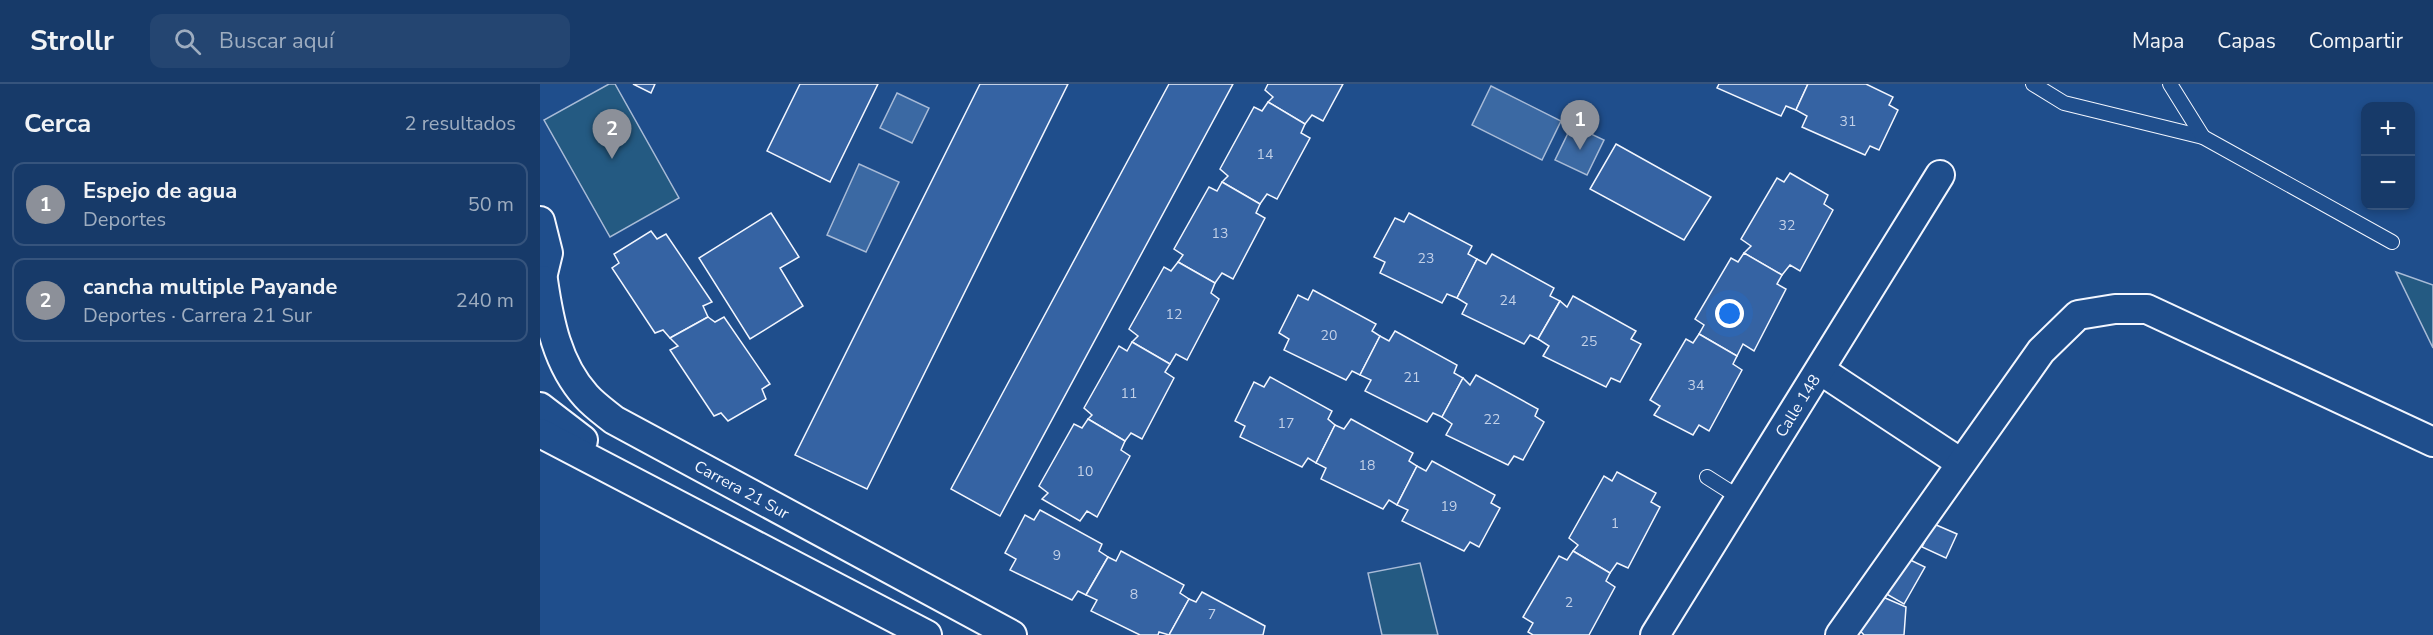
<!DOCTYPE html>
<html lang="es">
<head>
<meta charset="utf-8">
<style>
	:root { --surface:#173a69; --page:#244571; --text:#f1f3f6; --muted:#9eadc0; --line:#36547d; --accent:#8c9099 }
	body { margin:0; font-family:"Nunito Sans",sans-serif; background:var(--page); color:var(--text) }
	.controls { position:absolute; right:18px; top:18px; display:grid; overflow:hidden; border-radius:12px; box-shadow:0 3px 9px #0003 }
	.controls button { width:54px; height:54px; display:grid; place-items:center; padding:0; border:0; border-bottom:2px solid var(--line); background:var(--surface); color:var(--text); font:30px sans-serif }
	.you { position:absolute; left:1190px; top:230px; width:21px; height:21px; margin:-15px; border:4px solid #fff; border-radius:50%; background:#1a73e8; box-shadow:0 0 0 9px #1a73e833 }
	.badge { display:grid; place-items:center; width:39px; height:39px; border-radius:50%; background:var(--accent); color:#fff; font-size:20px; font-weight:700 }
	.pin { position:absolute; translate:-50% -50px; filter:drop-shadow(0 2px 3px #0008) }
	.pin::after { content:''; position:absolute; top:32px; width:21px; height:18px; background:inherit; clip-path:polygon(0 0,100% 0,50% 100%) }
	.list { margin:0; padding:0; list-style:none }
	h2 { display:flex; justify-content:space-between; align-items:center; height:78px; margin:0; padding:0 24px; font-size:26px }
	h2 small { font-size:20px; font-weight:400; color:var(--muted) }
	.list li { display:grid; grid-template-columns:39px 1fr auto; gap:18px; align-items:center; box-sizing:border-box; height:84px; margin:0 12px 12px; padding:0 12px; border:2px solid var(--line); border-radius:12px }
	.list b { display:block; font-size:22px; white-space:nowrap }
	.list p { margin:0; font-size:20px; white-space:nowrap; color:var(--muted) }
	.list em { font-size:20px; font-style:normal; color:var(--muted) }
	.icon { flex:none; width:33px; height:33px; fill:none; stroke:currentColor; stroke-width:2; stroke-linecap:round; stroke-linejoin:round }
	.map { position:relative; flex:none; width:1893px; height:551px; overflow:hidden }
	header { display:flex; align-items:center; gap:36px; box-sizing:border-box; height:84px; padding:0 30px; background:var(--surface); border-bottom:2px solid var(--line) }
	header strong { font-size:28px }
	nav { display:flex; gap:33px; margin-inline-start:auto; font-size:21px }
	.search { width:420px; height:54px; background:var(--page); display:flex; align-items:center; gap:15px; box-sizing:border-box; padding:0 21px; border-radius:12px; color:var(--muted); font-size:22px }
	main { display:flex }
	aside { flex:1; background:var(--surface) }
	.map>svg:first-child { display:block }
	.green { fill:#245a82; stroke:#a8bbd7; stroke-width:1.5 }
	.water { fill:#3b69a3; stroke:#a8bbd7; stroke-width:1.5 }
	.building { fill:#3563a3; stroke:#f2f6ff; stroke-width:1.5 }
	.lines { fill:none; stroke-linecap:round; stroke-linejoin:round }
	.lane-casing { stroke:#f2f6ff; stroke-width:16 }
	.street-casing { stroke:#f2f6ff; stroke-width:32 }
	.lane { stroke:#1f4e8c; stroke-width:14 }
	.street { stroke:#1f4e8c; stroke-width:28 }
	.labels { text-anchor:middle; stroke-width:4.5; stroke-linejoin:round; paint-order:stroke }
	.number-label { font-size:14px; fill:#c3d1e8 }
	.street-label { font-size:16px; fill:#f2f6ff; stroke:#1f4e8c }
</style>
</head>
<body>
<header>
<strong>Strollr</strong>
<div class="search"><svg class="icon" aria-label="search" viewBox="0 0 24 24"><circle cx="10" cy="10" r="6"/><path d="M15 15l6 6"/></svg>Buscar aquí</div>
<nav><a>Mapa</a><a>Capas</a><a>Compartir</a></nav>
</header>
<main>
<aside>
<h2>Cerca<small>2 resultados</small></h2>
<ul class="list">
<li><span class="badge">1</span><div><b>Espejo de agua</b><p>Deportes</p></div><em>50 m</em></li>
<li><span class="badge">2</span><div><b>cancha multiple Payande</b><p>Deportes · Carrera 21 Sur</p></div><em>240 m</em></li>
</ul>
</aside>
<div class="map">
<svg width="1893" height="551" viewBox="0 0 1893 551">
	<rect width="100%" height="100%" fill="#1f4e8c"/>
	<g class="green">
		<polygon points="69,0 75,0 139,114 70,153 4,36"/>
		<polygon points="1856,188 1893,201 1893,264"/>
		<polygon points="880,479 898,551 842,551 828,489"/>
	</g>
	<g class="water">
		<polygon points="951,2 1021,37 1002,76 932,41"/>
		<polygon points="357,9 389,24 372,59 340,44"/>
		<polygon points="1032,41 1064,56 1047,91 1015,76"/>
		<polygon points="319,80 359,98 326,168 287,151"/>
	</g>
	<g class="building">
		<polygon points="93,0 115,0 111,9"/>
		<polygon points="260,0 338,0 290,98 227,67"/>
		<polygon points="440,0 528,0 327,405 255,371"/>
		<polygon points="629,0 693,0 460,432 411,405"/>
		<polygon points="728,0 803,0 783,37 772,31 765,40 728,18 733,13 725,6"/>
		<polygon points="1179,0 1268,0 1256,26 1246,22 1241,32 1177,4"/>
		<polygon points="1268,0 1326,0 1353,13 1349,21 1358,26 1339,66 1330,62 1325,71 1262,43 1267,32 1256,26"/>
		<polygon points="728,18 765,40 761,49 770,54 737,115 727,110 720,120 682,98 688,92 680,85 714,23 722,27"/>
		<polygon points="1076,60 1171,113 1144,156 1050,105"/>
		<polygon points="1250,89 1288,111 1284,120 1293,126 1260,187 1250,181 1242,191 1204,169 1211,162 1201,155 1237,94 1244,98"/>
		<polygon points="682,98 720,120 716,129 725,134 693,195 682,189 675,199 638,178 643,171 634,165 669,103 677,107"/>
		<polygon points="231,129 259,173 240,184 263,222 210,255 159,174"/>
		<polygon points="869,129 932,162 928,170 937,175 917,214 907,210 902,219 840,189 845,178 834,173 855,134 864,138"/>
		<polygon points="111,147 117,155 126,150 172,218 163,222 168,233 130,254 123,246 115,249 72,184 79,179 74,170"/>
		<polygon points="1204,169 1242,191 1237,200 1246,205 1214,267 1203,260 1197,272 1159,250 1164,241 1155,235 1191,174 1198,178"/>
		<polygon points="952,170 1014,204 1010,212 1020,217 998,255 990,251 984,260 922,230 927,220 917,214 937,175 946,180"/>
		<polygon points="638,178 675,199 671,209 679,215 647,276 636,270 630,280 592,258 598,252 589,245 624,183 631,187"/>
		<polygon points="773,206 836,240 832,247 840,252 820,291 812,287 806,296 744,266 749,255 739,249 758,211 768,216"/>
		<polygon points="1033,212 1096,247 1091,255 1101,260 1080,298 1071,294 1066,303 1003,272 1009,262 998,255 1020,217 1027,223"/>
		<polygon points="168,233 175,238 184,233 230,300 222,305 226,315 188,337 181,329 174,332 130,266 138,262 130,254"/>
		<polygon points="855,247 917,281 914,289 923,294 902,333 893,329 887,338 825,307 831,296 820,291 840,252 849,257"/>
		<polygon points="1159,250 1197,272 1193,280 1202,286 1169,347 1159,341 1153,351 1114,331 1120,322 1110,316 1146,255 1153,259"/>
		<polygon points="592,258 630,280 625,288 634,294 602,355 591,349 585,357 548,335 552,331 544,324 579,262 587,267"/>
		<polygon points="936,291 998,325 995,332 1004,338 983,376 974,372 968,381 906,351 912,340 902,333 923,294 930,301"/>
		<polygon points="730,293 792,327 788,335 795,341 776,379 768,374 762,383 700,353 705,342 695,337 714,298 724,303"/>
		<polygon points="548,335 585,357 581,366 590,372 557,433 547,427 540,437 502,415 508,409 499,402 534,340 542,344"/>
		<polygon points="811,335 873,369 869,377 877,382 857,421 849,416 843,425 781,395 786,384 776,379 795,341 804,345"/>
		<polygon points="892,377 955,411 951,419 960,424 939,463 930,458 924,467 862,437 868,426 857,421 877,382 886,387"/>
		<polygon points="1077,388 1116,409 1111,418 1120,423 1088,484 1077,479 1070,489 1033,467 1038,461 1029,454 1064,392 1072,397"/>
		<polygon points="500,426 562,460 559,467 568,473 546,511 538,507 532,516 470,486 476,475 465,469 485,431 494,436"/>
		<polygon points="1394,440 1417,450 1406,474 1382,463"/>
		<polygon points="581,467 644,501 640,509 649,515 629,551 619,548 618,551 600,551 551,527 557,516 546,511 568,473 576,477"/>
		<polygon points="1033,467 1070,489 1066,497 1075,503 1049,551 993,551 988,548 993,539 983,533 1019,472 1027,476"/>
		<polygon points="1362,472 1385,483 1364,520 1343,508"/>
		<polygon points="662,508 725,542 723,551 629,551 649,515 656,518"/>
		<polygon points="1336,510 1366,523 1364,551 1324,551 1315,541"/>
	</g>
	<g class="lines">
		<defs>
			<g id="lane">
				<polyline points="1493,0 1524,19 1663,53 1852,158"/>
				<polyline points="1630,0 1663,53"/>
				<polyline points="1167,393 1200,414"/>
			</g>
			<g id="street">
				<polyline points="0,137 8,169 0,202"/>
				<path id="s1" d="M3,196C9,237 17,280 46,312C54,321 64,328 74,336L472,551"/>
				<polyline points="1280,286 1421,379"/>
				<polyline points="0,323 43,356"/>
				<polyline points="0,349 387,551"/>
				<path id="s2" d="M1115,551L1400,91"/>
				<polyline points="1300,551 1501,267 1538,231 1575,225 1607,225 1893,358"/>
			</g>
		</defs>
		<use href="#lane" class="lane-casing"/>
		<use href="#street" class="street-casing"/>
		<use href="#lane" class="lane"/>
		<use href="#street" class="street"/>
	</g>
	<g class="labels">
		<g class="number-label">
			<text x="1308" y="42">31</text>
			<text x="725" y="75">14</text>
			<text x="1247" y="146">32</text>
			<text x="680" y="154">13</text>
			<text x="886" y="179">23</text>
			<text x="968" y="221">24</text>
			<text x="634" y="235">12</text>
			<text x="789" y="256">20</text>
			<text x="1049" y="262">25</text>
			<text x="872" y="298">21</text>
			<text x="1156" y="306">34</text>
			<text x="589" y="314">11</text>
			<text x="952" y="340">22</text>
			<text x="746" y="344">17</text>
			<text x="827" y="386">18</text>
			<text x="545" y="392">10</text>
			<text x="909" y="427">19</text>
			<text x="1075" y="444">1</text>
			<text x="517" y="476">9</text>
			<text x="594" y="515">8</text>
			<text x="1029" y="523">2</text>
			<text x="672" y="535">7</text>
		</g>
		<g class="street-label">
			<text dy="6" stroke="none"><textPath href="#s2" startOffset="270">Calle 148</textPath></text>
			<text dy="6" stroke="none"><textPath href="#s1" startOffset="308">Carrera 21 Sur</textPath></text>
		</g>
	</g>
</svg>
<div class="controls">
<button>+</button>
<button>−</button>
</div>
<div class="you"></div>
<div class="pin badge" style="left:1040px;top:66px">1</div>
<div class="pin badge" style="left:72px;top:75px">2</div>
</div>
</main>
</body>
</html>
